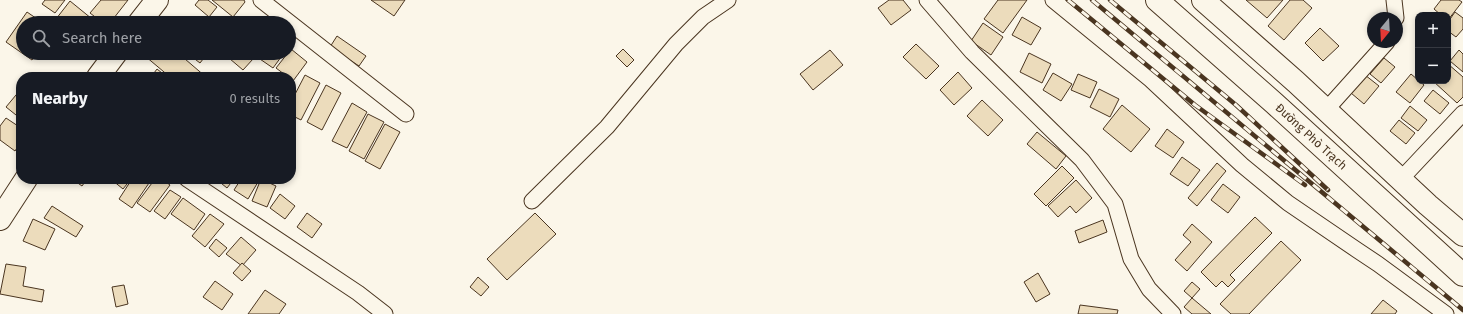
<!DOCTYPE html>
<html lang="en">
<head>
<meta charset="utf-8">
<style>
	:root { --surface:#171b24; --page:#20242c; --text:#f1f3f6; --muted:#9ea1a6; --line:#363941 }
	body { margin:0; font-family:"Fira Sans",sans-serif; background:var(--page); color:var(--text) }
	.controls { position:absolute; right:12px; top:12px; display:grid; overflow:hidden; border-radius:8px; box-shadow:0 2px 6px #0003 }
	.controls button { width:36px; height:36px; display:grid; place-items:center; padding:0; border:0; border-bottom:1px solid var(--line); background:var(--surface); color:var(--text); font:20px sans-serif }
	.compass { position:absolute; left:1367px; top:12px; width:36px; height:36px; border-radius:50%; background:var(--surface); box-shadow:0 2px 6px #0003; rotate:198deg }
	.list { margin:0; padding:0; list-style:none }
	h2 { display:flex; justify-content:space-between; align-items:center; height:52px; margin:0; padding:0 16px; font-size:17px }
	h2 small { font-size:13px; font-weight:400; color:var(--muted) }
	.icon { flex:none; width:22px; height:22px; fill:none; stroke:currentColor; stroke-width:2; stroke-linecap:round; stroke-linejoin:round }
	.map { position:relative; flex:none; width:1463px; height:314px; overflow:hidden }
	.search { position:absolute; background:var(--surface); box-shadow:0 2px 6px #0003; left:16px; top:16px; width:280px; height:44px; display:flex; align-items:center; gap:10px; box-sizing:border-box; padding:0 14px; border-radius:22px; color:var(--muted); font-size:15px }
	.panel { position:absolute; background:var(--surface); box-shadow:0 2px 6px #0003; left:16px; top:72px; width:280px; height:112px; border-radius:16px }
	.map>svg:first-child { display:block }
	.building { fill:#ecdcbc; stroke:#4a3520 }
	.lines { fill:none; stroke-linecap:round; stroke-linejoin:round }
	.street-casing { stroke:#4a3520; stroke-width:17 }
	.secondary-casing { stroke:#4a3520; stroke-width:24 }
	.highway-casing { stroke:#4a3520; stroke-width:24 }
	.street { stroke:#fbf6e9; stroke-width:15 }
	.secondary { stroke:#fbf6e9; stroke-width:22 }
	.highway { stroke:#fbf6e9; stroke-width:22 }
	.rail-casing { stroke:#4a3520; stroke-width:4.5 }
	.rail { stroke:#fbf6e9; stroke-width:3; stroke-dasharray:9; stroke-linecap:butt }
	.labels { text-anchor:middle; stroke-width:3; stroke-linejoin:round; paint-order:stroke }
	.street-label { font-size:12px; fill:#4a3520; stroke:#fbf6e9 }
</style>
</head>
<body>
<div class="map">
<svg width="1463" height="314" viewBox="0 0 1463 314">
	<rect width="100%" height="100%" fill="#fbf6e9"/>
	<g class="building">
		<polygon points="45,0 65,0 55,13 42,4"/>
		<polygon points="101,0 128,0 110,23 103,23 90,13"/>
		<polygon points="199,0 208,0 217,7 209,17 195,5"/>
		<polygon points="212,0 244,0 245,2 233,17"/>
		<polygon points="371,0 405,0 394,16"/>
		<polygon points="889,0 903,0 911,10 891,25 878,8"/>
		<polygon points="998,0 1027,0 1003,33 984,19"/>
		<polygon points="1246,0 1283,0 1267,18"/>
		<polygon points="1290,0 1303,0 1312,8 1284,40 1268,26"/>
		<polygon points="1441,0 1459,0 1462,2 1448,20 1448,15 1441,15 1434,9"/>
		<polygon points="70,1 97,23 61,23 56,19"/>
		<polygon points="27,12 43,23 23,23 23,53 37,53 32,60 6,42"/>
		<polygon points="1455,12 1463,18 1463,29 1456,37 1448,31 1448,22"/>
		<polygon points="1022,17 1041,28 1031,45 1012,35"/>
		<polygon points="983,23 1003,37 991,55 971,41"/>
		<polygon points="1320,28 1339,46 1323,61 1305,43"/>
		<polygon points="337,36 366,56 359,66 330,47"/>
		<polygon points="916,44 939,66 926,79 903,57"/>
		<polygon points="291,49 307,62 293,81 291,79 291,77 288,77 276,68"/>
		<polygon points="623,49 634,60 627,67 616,56"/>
		<polygon points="830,50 843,65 813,90 800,74"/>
		<polygon points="1459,50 1463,54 1463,72 1450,61"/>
		<polygon points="148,53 178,53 206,77 170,77 145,56"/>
		<polygon points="187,53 206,53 207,54 200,63"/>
		<polygon points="223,53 246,53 253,59 243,70"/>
		<polygon points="260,53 284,53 273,68 257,57"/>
		<polygon points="1029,53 1051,64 1042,83 1020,72"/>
		<polygon points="1384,58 1395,67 1381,83 1370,74"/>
		<polygon points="1448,64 1463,77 1463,97 1457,103 1433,81 1448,81"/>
		<polygon points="157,69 167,77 151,77"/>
		<polygon points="958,72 972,88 954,105 940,90"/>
		<polygon points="1053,73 1072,84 1061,101 1043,90"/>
		<polygon points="1078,74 1097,82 1090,98 1071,90"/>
		<polygon points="1411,74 1424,85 1410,103 1396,92"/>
		<polygon points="305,75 320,83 301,120 291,115 291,102"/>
		<polygon points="1365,75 1379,86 1364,104 1351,93"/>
		<polygon points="326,85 341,93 322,130 307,122"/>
		<polygon points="21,89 21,119 6,107"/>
		<polygon points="1099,89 1119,99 1110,117 1090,107"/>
		<polygon points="1433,90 1449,103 1440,114 1424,101"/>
		<polygon points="982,100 1003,120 988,136 967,116"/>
		<polygon points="352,103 367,112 347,148 332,141"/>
		<polygon points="1122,105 1150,129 1131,152 1103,129"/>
		<polygon points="1410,106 1427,120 1418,131 1401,118"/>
		<polygon points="368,114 384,122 364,159 349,151"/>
		<polygon points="6,118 21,128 21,142 15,151 0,140 0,126"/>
		<polygon points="1399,120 1415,133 1406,144 1390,131"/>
		<polygon points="385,124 400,132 380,169 365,161"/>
		<polygon points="1167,129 1184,142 1173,158 1155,146"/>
		<polygon points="1037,132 1066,156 1056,169 1027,144"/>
		<polygon points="1182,157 1200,170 1188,186 1170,174"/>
		<polygon points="1217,163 1226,171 1197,206 1188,198"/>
		<polygon points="1062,166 1074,178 1046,206 1034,194"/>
		<polygon points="72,179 87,179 82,186"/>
		<polygon points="114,179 131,179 123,189 112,180"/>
		<polygon points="132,179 143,179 149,183 132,208 119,199"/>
		<polygon points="155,179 162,179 170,185 150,212 137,203"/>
		<polygon points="216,179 234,179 227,188"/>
		<polygon points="241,179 252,179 258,182 248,199 234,190"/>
		<polygon points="261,179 276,186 267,207 252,201"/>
		<polygon points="1076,180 1092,198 1076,213 1070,206 1058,217 1048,206"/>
		<polygon points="1223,184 1240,197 1228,213 1211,200"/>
		<polygon points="170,190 181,197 165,219 154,211"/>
		<polygon points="280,194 295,206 285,219 270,208"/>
		<polygon points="183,198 205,214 194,230 171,214"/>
		<polygon points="52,206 83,226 76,237 44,218"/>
		<polygon points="307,213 322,224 312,238 297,227"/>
		<polygon points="535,213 556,234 507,280 487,259"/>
		<polygon points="210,214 224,224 205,247 192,236"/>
		<polygon points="1255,217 1272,233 1230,275 1235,280 1228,287 1222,281 1216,287 1201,272"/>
		<polygon points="33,219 55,229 45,250 23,241"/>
		<polygon points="1103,220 1107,232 1079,243 1075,231"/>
		<polygon points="1192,224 1212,242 1187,271 1175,260 1191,242 1183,235"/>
		<polygon points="241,237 256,250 242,266 226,254"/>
		<polygon points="216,239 227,248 219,257 209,248"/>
		<polygon points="1281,241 1301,260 1249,314 1231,314 1220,304"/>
		<polygon points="242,263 251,271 242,281 233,273"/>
		<polygon points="6,264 26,267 23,286 44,290 42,302 0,294"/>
		<polygon points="1038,273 1050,294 1036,302 1024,282"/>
		<polygon points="478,277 489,287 481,296 470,287"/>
		<polygon points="215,281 233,294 222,310 203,297"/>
		<polygon points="1192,282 1200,289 1192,298 1211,314 1192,314 1184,307 1192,298 1184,291"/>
		<polygon points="124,285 128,304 116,307 112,287"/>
		<polygon points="265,290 286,304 279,314 248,314"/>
		<polygon points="1383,300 1397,311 1395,314 1371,314"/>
		<polygon points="1080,305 1118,310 1117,314 1078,314"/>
	</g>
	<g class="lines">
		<defs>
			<g id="street">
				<polyline points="261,0 406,114"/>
				<polyline points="927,0 972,52 1082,160 1115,204 1131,259 1149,289 1173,314"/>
				<polyline points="1053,0 1151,80 1242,165 1288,203 1357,250 1378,264 1446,314"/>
				<polyline points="1394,0 1396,18"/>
				<polyline points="1326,110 1387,42"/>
				<polyline points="187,179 358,293 385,314"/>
				<polyline points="1401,179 1463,113"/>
				<polyline points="532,201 607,127 676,44 703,17 728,0"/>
			</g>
			<g id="secondary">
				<polyline points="139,23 157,0"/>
				<polyline points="98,77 116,53"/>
				<polyline points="0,219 26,179"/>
			</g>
			<g id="highway">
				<path id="s1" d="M1157,0L1274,103L1463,275"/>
				<polyline points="1203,0 1296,82 1428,205 1463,235"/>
			</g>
		</defs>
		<use href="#street" class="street-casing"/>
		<use href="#secondary" class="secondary-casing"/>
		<use href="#highway" class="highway-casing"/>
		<use href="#street" class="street"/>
		<use href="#secondary" class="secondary"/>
		<use href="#highway" class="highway"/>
		<defs>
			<g id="rail">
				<polyline points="1068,0 1195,105 1305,185"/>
				<polyline points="1092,0 1463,310"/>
				<polyline points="1110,0 1236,105 1328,190"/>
			</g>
		</defs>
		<use href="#rail" class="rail-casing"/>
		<use href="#rail" class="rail"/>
	</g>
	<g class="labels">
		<g class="street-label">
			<text dy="4" stroke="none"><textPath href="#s1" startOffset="206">Đường Phò Trạch</textPath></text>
		</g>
	</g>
</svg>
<div class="controls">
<button>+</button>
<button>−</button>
</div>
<svg class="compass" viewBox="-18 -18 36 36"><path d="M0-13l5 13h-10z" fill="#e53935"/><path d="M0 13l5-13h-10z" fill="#9ea1a6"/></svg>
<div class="search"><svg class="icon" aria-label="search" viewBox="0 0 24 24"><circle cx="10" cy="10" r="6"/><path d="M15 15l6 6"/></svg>Search here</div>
<section class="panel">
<h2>Nearby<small>0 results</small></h2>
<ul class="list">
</ul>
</section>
</div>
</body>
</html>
